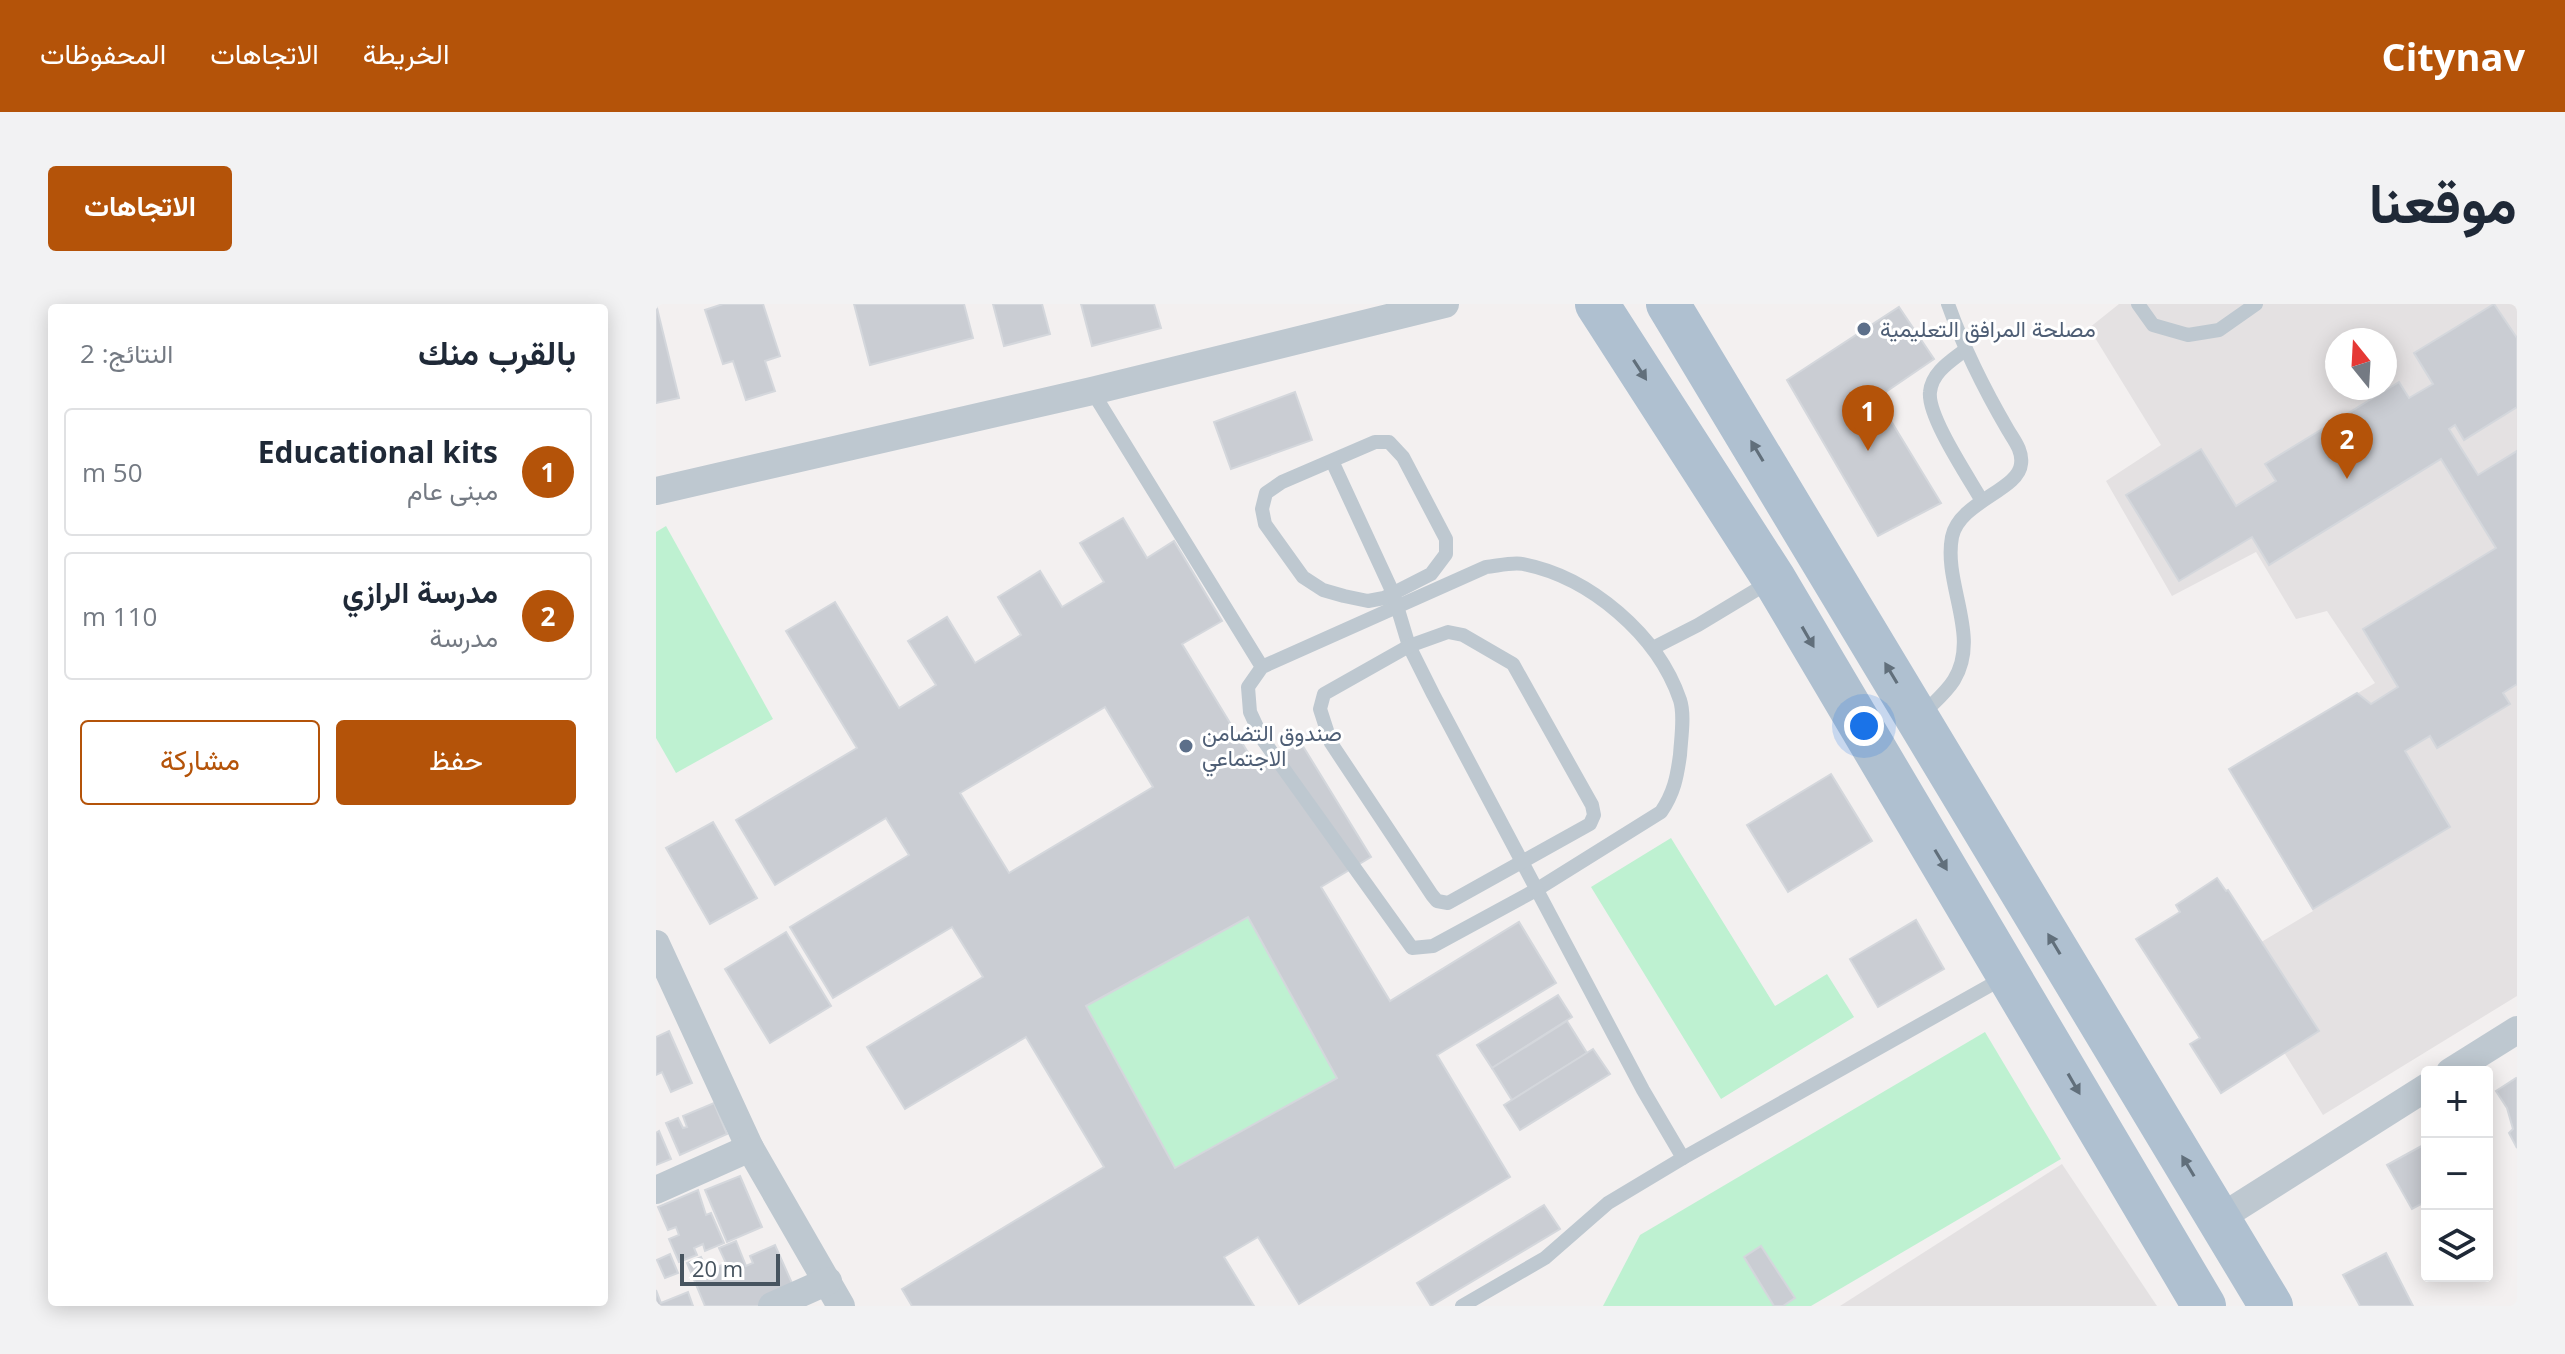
<!DOCTYPE html>
<html lang="ar">
<head>
<meta charset="utf-8">
<style>
	:root { --surface:#fff; --page:#f2f2f3; --text:#1f2937; --muted:#747a83; --line:#e0e1e3; --accent:#b45309 }
	body { margin:0; font-family:"Open Sans",Vazirmatn,sans-serif; background:var(--page); color:var(--text); direction:rtl }
	.controls { position:absolute; right:24px; bottom:24px; display:grid; overflow:hidden; border-radius:8px; box-shadow:0 4px 20px #0003 }
	.controls button { width:72px; height:72px; display:grid; place-items:center; padding:0; border:0; border-bottom:2px solid var(--line); background:var(--surface); color:var(--text); font:40px sans-serif }
	.compass { position:absolute; left:1669px; top:24px; width:72px; height:72px; border-radius:50%; background:var(--surface); box-shadow:0 4px 20px #0003; rotate:342deg }
	.scale { position:absolute; left:24px; bottom:20px; width:100px; box-sizing:border-box; padding-left:8px; border:4px solid #47545f; border-top:0; font-size:22px; line-height:28px; white-space:nowrap; color:#47545f; -webkit-text-stroke:6px #fff; paint-order:stroke }
	.you { position:absolute; left:1208px; top:422px; width:28px; height:28px; margin:-20px; border:6px solid #fff; border-radius:50%; background:#1a73e8; box-shadow:0 0 0 12px #1a73e833 }
	.badge { display:grid; place-items:center; width:52px; height:52px; border-radius:50%; background:var(--accent); color:#fff; font-size:26px; font-weight:700 }
	.pin { position:absolute; translate:-50% -66px; filter:drop-shadow(0 2px 4px #0008) }
	.pin::after { content:''; position:absolute; top:42px; width:28px; height:24px; background:inherit; clip-path:polygon(0 0,100% 0,50% 100%) }
	.list { margin:0; padding:0; list-style:none }
	h2 { display:flex; justify-content:space-between; align-items:center; height:104px; margin:0; padding:0 32px; font-size:34px }
	h2 small { font-size:26px; font-weight:400; color:var(--muted) }
	.list li { display:grid; grid-template-columns:52px 1fr auto; gap:24px; align-items:center; box-sizing:border-box; height:128px; margin:0 16px 16px; padding:0 16px; border:2px solid var(--line); border-radius:8px }
	.list b { display:block; font-size:30px; white-space:nowrap }
	.list p { margin:0; font-size:26px; white-space:nowrap; color:var(--muted) }
	.list em { font-size:26px; font-style:normal; color:var(--muted) }
	.actions { display:flex; gap:16px; padding:24px 32px }
	.actions a { flex:1; padding:18px 0; border:2px solid var(--accent); border-radius:8px; text-align:center; font-size:28px; color:var(--accent) }
	.actions .main { background:var(--accent); color:#fff }
	.icon { flex:none; width:44px; height:44px; fill:none; stroke:currentColor; stroke-width:2; stroke-linecap:round; stroke-linejoin:round }
	.map { position:relative; flex:none; width:1861px; height:1002px; overflow:hidden; direction:ltr; border-radius:8px }
	header { display:flex; align-items:center; gap:48px; box-sizing:border-box; height:112px; padding:0 40px; background:var(--accent); color:#fff }
	header strong { font-size:38px }
	nav { display:flex; gap:44px; margin-inline-start:auto; font-size:28px }
	.intro { display:flex; align-items:center; justify-content:space-between; box-sizing:border-box; height:192px; padding:0 48px }
	h1 { margin:0; font-size:56px }
	.button { padding:20px 36px; border-radius:8px; background:var(--accent); color:#fff; font-size:28px; font-weight:700 }
	main { display:flex; gap:48px; padding:0 48px }
	aside { flex:1; background:var(--surface); border-radius:8px; box-shadow:0 4px 20px #0003 }
	.map>svg:first-child { display:block }
	.education { fill:#e4e1e2; fill-rule:evenodd }
	.green { fill:#bef1d1 }
	.building { fill:#cacdd3; stroke:#d4d7dc; stroke-width:2; fill-rule:evenodd }
	.lines { fill:none; stroke-linecap:round; stroke-linejoin:round }
	.service { stroke:#bec8d0; stroke-width:14 }
	.minor { stroke:#bec8d0; stroke-width:28 }
	.primary { stroke:#afc0d0; stroke-width:44 }
	.oneway { fill:#616f7b }
	.service-dot { fill:#5c6f8a; stroke:#fff; stroke-width:3 }
	.labels { text-anchor:middle; stroke-width:6; stroke-linejoin:round; paint-order:stroke }
	.service-label { font-size:22px; fill:#4e5e75; stroke:#fff; text-anchor:start }
</style>
</head>
<body>
<header>
<strong>Citynav</strong>
<nav><a>الخريطة</a><a>الاتجاهات</a><a>المحفوظات</a></nav>
</header>
<div class="intro"><h1>موقعنا</h1><a class="button">الاتجاهات</a></div>
<main>
<div class="map">
<svg width="1861" height="1002" viewBox="0 0 1861 1002">
	<rect width="100%" height="100%" fill="#f3f0f0"/>
	<g class="education">
		<path d="M1463,0H1861V692L1667,811L1572,658L1657,607L1573,465L1719,379L1671,307L1640,315L1600,248L1516,292L1450,177L1505,141L1433,24ZM1681,36H1729V84H1681Z"/>
		<polygon points="1406,860 1501,1002 1184,1002"/>
	</g>
	<g class="green">
		<polygon points="10,222 117,415 20,469 0,434 0,228"/>
		<polygon points="1015,534 1119,702 1171,670 1198,713 1065,795 935,583"/>
		<polygon points="592,613 681,774 519,864 430,702"/>
		<polygon points="1329,728 1405,855 1155,1002 947,1002 984,931"/>
	</g>
	<g class="building">
		<polygon points="0,0 23,94 0,99"/>
		<polygon points="67,0 107,0 124,52 109,57 119,87 90,96 77,57 67,60 49,6"/>
		<polygon points="198,0 308,0 317,34 214,61"/>
		<polygon points="337,0 386,0 394,30 348,42"/>
		<polygon points="425,0 498,0 505,24 436,42"/>
		<polygon points="1838,0 1861,34 1861,103 1808,136 1799,121 1793,125 1822,171 1861,147 1861,380 1847,389 1854,400 1781,444 1774,432 1749,447 1794,523 1657,605 1573,465 1701,389 1715,400 1742,383 1707,325 1840,244 1785,155 1613,261 1596,233 1523,277 1470,191 1545,145 1580,202 1620,177 1609,160 1743,78 1753,94 1777,80 1758,49"/>
		<polygon points="1243,3 1278,55 1221,94 1285,199 1222,232 1131,76"/>
		<polygon points="639,88 656,136 575,165 558,118"/>
		<path d="M467,214L491,254L518,237L566,317L526,340L602,465L645,439L715,553L665,583L734,697L863,618L900,679L781,751L854,873L643,1000L602,933L568,953L598,1002H256L246,985L448,863L370,733L249,805L211,743L327,673L296,623L177,694L134,623L253,551L230,514L119,581L80,516L201,444L130,327L179,298L243,404L280,381L252,337L291,313L319,359L365,331L342,293L384,267L406,303L448,278L424,239ZM449,403L497,483L353,569L304,489ZM592,613L681,774L519,864L430,702Z"/>
		<polygon points="1175,470 1216,537 1132,588 1091,521"/>
		<polygon points="57,518 101,594 54,620 10,544"/>
		<polygon points="1561,574 1570,587 1572,586 1663,727 1565,789 1534,740 1544,734 1480,635 1524,608 1520,601"/>
		<polygon points="1260,616 1288,665 1222,703 1194,655"/>
		<polygon points="130,628 175,702 114,739 69,665"/>
		<polygon points="902,691 916,713 836,764 821,741"/>
		<polygon points="911,717 931,749 856,796 836,764"/>
		<polygon points="13,727 36,779 15,788 6,768 0,771 0,733"/>
		<polygon points="937,745 954,770 864,826 848,801"/>
		<polygon points="1860,774 1861,775 1861,844 1853,829 1857,825 1851,804 1840,787"/>
		<polygon points="58,799 71,830 24,851 10,819 22,814 27,824 31,823 27,812"/>
		<polygon points="3,827 15,855 0,861 0,829"/>
		<polygon points="1771,839 1771,897 1756,905 1731,861"/>
		<polygon points="84,872 106,923 71,938 49,886"/>
		<polygon points="42,886 50,911 55,909 68,939 49,947 47,940 38,944 41,951 23,958 13,935 23,931 20,923 12,926 2,903"/>
		<polygon points="888,901 904,925 775,1002 761,979"/>
		<polygon points="80,937 90,962 97,959 94,952 119,941 139,986 103,1002 49,1002 31,959 45,953 52,968 70,959 63,944"/>
		<polygon points="1105,942 1139,994 1127,1002 1118,1002 1088,953"/>
		<polygon points="1730,949 1757,1002 1704,1002 1687,971"/>
		<polygon points="14,950 22,969 9,974 1,956"/>
		<polygon points="0,986 5,999 32,988 37,1002 0,1002"/>
	</g>
	<g class="lines">
		<g class="service">
			<polyline points="1482,0 1497,21 1532,31 1563,26 1600,0"/>
			<path d="M1309,46C1295,57 1276,68 1274,88C1271,112 1313,174 1326,197"/>
			<path d="M436,87L606,363L592,383L594,408L607,436L756,644L777,642L880,586L1005,508C1018,489 1021,473 1024,451C1025,434 1029,411 1024,396C1002,331 934,273 867,260C856,258 841,262 830,263L606,363"/>
			<polygon points="719,138 733,138 747,153 790,235 790,250 775,270 728,294 712,297 688,292 667,286 647,273 609,220 606,205 610,189 626,178"/>
			<polyline points="676,157 737,289 753,342 777,390 987,786 1027,854"/>
			<polygon points="792,328 807,331 857,360 936,501 938,511 934,520 792,599 781,597 776,591 675,439 664,405 668,390 753,342"/>
			<polyline points="997,344 1042,321 1115,277"/>
			<path d="M1265,412C1275,401 1290,389 1298,376C1325,332 1287,280 1296,233C1303,198 1363,186 1365,160C1367,147 1358,136 1352,126C1328,85 1308,45 1292,0"/>
			<polyline points="806,1002 889,954 952,899 1027,854 1349,673"/>
		</g>
		<g class="minor">
			<polyline points="0,187 436,87 789,0"/>
			<polyline points="0,640 94,844 185,1002"/>
			<polyline points="1794,768 1861,726"/>
			<polyline points="0,886 94,844"/>
			<polyline points="1564,914 1771,783"/>
			<polyline points="116,1002 172,977"/>
		</g>
		<g class="primary">
			<polyline points="941,0 1118,275 1548,1002"/>
			<polyline points="1012,0 1615,1002"/>
		</g>
	</g>
	<defs><path id="oneway-solid" d="M-6-.8H1V-3.2L6.5 0L1 3.2V.8H-6Z" transform="scale(2)"/></defs>
	<g class="oneway">
		<use href="#oneway-solid" transform="translate(984 66) rotate(57)"/>
		<use href="#oneway-solid" transform="translate(1101 147) rotate(-121)"/>
		<use href="#oneway-solid" transform="translate(1152 333) rotate(60)"/>
		<use href="#oneway-solid" transform="translate(1235 369) rotate(-121)"/>
		<use href="#oneway-solid" transform="translate(1285 556) rotate(59)"/>
		<use href="#oneway-solid" transform="translate(1398 640) rotate(-121)"/>
		<use href="#oneway-solid" transform="translate(1418 780) rotate(60)"/>
		<use href="#oneway-solid" transform="translate(1532 862) rotate(-121)"/>
	</g>
	<g class="service-dot">
		<circle cx="1208" cy="25" r="8"/>
		<circle cx="530" cy="442" r="8"/>
	</g>
	<g class="labels">
		<g class="service-label">
			<text x="1224" y="33">مصلحة المرافق التعليمية</text>
			<text x="546" y="437">صندوق التضامن<tspan x="546" dy="25">الاجتماعي</tspan></text>
		</g>
	</g>
</svg>
<div class="controls">
<button>+</button>
<button>−</button>
<button><svg class="icon" aria-label="layers" viewBox="0 0 24 24"><path d="M12 4l9 5-9 5-9-5zM3 14l9 5 9-5"/></svg></button>
</div>
<svg class="compass" viewBox="-18 -18 36 36"><path d="M0-13l5 13h-10z" fill="#e53935"/><path d="M0 13l5-13h-10z" fill="#747a83"/></svg>
<div class="scale">20 m</div>
<div class="you"></div>
<div class="pin badge" style="left:1212px;top:147px">1</div>
<div class="pin badge" style="left:1691px;top:175px">2</div>
</div>
<aside>
<h2>بالقرب منك<small>النتائج: 2</small></h2>
<ul class="list">
<li><span class="badge">1</span><div><b>Educational kits</b><p>مبنى عام</p></div><em>50 m</em></li>
<li><span class="badge">2</span><div><b>مدرسة الرازي</b><p>مدرسة</p></div><em>110 m</em></li>
</ul>
<div class="actions"><a class="main">حفظ</a><a>مشاركة</a></div>
</aside>
</main>
</body>
</html>
